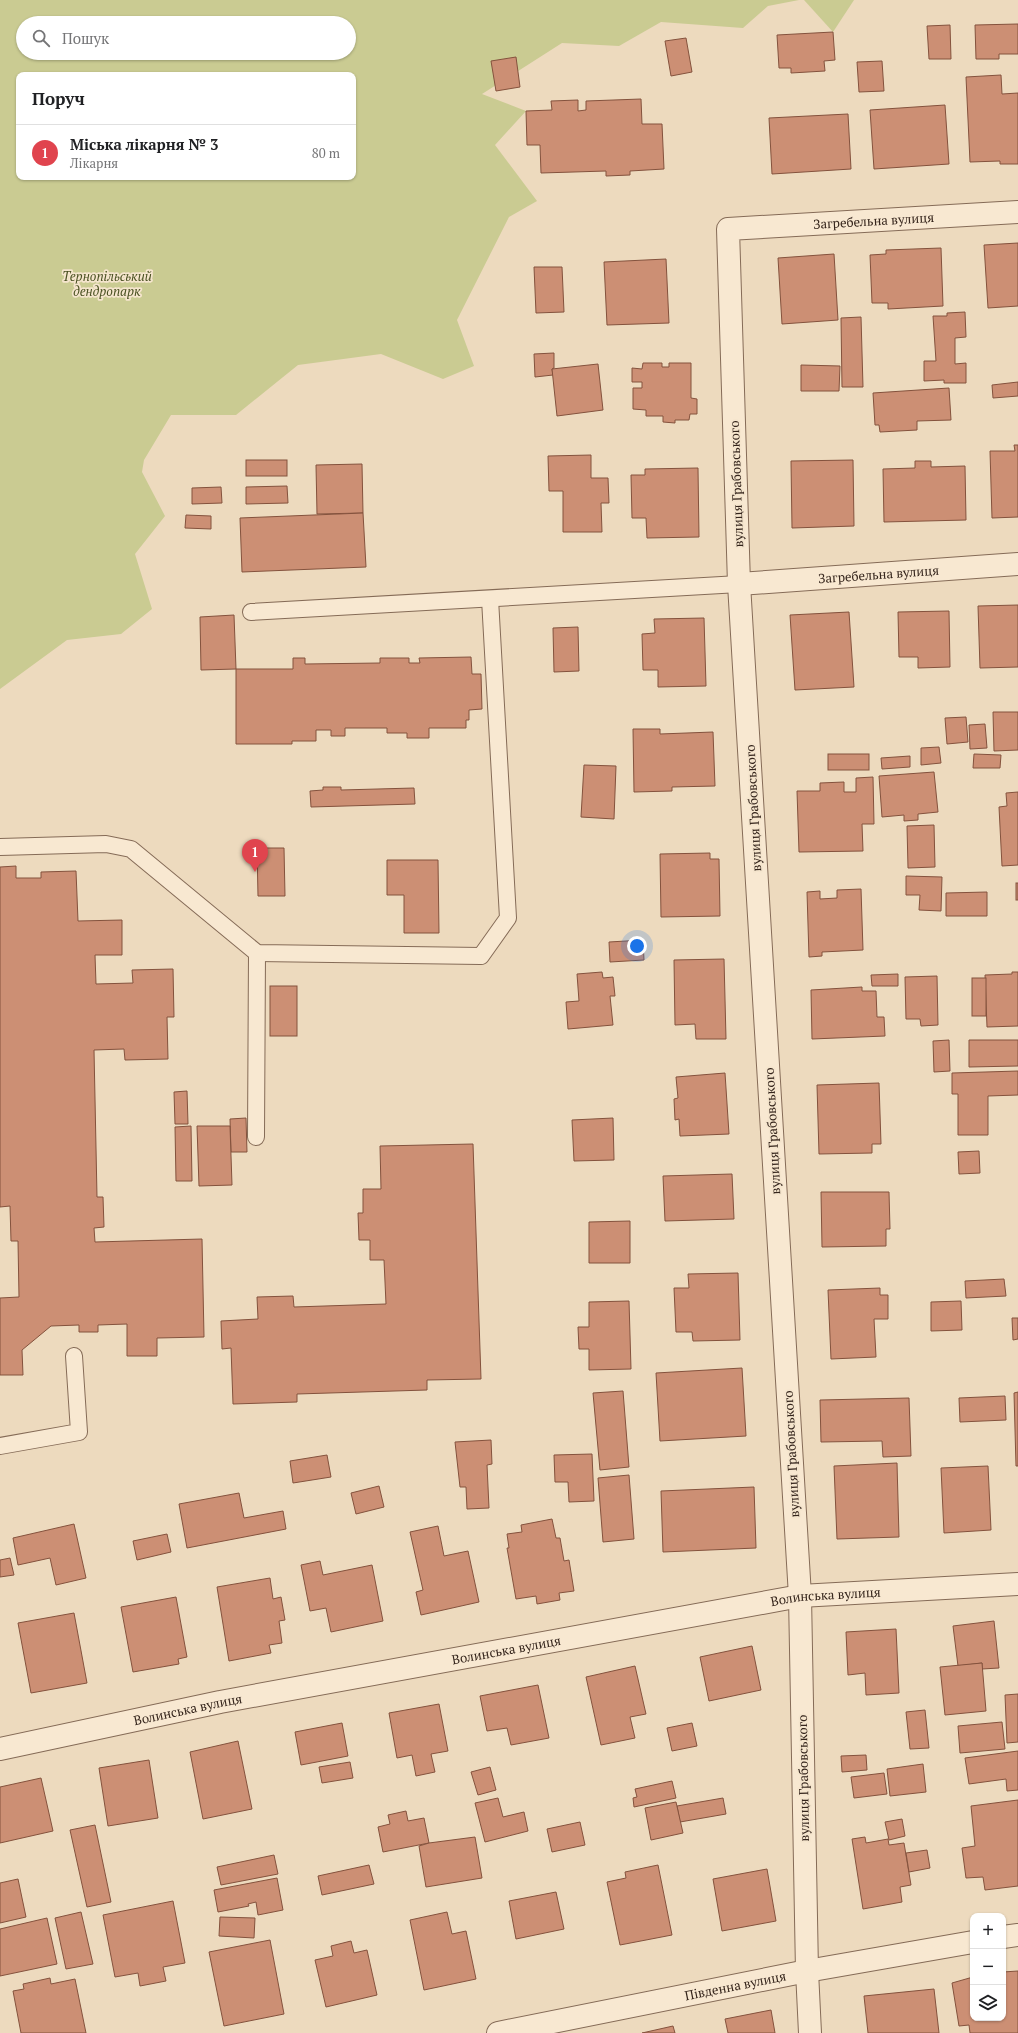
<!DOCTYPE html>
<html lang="uk">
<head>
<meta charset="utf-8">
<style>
	:root { --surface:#fff; --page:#f6f6f6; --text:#202124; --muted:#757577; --line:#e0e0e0; --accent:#942734 }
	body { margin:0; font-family:"PT Serif",serif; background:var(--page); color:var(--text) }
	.controls { position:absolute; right:12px; bottom:12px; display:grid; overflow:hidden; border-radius:8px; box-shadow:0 1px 3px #0004 }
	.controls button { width:36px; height:36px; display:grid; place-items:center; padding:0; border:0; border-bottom:1px solid var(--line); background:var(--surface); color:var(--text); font:20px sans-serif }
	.you { position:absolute; left:637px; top:946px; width:14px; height:14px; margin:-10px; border:3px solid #fff; border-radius:50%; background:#1a73e8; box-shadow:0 0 0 6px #1a73e833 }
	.badge { display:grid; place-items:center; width:26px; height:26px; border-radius:50%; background:var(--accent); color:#fff; font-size:13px; font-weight:700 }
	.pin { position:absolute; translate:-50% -33px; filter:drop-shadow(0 1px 2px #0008) }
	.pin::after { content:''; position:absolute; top:21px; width:14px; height:12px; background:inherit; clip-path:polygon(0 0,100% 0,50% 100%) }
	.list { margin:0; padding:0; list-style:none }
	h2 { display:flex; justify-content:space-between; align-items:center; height:52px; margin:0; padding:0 16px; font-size:17px }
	h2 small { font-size:13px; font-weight:400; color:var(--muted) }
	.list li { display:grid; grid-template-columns:26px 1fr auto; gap:12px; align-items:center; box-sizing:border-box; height:56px; padding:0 16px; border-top:1px solid var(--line) }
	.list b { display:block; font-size:15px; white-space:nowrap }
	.list p { margin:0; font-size:13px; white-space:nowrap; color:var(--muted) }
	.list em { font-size:13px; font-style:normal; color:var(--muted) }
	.icon { flex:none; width:22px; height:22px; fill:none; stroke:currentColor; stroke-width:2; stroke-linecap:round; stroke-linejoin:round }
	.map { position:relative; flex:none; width:1018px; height:2033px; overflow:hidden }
	.search { position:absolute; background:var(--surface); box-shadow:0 1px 3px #0004; left:16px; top:16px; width:340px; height:44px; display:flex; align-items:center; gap:10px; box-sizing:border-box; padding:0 14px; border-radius:22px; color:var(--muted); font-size:15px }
	.panel { position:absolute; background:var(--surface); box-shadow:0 1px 3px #0004; left:16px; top:72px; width:340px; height:108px; border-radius:8px }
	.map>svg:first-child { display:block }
	.green { fill:#cacb92; fill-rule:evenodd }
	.building { fill:#cc8f74; stroke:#84523d }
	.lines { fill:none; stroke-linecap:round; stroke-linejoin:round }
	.service-casing { stroke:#856b57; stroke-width:18 }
	.minor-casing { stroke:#856b57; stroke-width:24 }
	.service { stroke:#f8e8d1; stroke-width:16 }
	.minor { stroke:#f8e8d1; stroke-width:22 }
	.labels { text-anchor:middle; stroke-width:3.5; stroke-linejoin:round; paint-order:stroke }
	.street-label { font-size:13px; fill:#35251c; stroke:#f5e5cd }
	.park-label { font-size:13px; font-style:italic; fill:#4a5122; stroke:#f5e5cd }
</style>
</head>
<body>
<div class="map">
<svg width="1018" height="2033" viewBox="0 0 1018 2033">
	<rect width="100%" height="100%" fill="#eddabe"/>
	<g class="green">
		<path d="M0,0H799L768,6L743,28L661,22L619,46L562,43L482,94L526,111L495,145L537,201L509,217L457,320L474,366L443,379L381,354L298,365L236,415H171L144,460L142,472L165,516L135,554L152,609L121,634L67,640L0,689ZM23,23H349V53H23ZM19,75H353V177H19Z"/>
		<polygon points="804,0 854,0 833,32"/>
	</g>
	<g class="building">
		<polygon points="1018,24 1018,54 999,54 999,59 976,59 975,25"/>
		<polygon points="950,25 951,59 929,59 927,26"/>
		<polygon points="833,32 835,60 824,61 825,71 791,73 791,68 779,68 777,35"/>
		<polygon points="686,38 692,72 671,76 665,41"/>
		<polygon points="516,57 520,87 496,91 491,61"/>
		<polygon points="882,61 884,91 859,92 857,62"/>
		<polygon points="1001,75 1002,94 1018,93 1018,164 1000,164 1000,161 970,162 966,77"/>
		<polygon points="641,99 642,124 662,124 664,169 630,171 630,175 606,176 606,171 541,173 540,145 527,145 526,111 552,110 551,101 578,100 578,111 586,110 586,101"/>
		<polygon points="945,105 949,164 874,169 870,110"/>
		<polygon points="848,114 851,169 772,174 769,118"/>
		<polygon points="1018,243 1018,306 988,308 984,245"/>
		<polygon points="941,248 943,306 888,309 888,303 872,303 870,255 886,254 886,250"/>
		<polygon points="834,254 838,320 782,324 778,258"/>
		<polygon points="666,259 669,323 607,325 604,262"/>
		<polygon points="534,267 562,267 564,312 536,313"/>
		<polygon points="965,312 966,337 955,338 955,364 966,363 966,383 944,383 944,380 924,381 924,361 936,361 933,316 947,316 947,313"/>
		<polygon points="861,317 863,387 842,387 841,318"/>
		<polygon points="554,353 554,368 552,369 553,375 535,377 534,354"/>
		<polygon points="643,363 662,363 662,367 669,367 669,363 691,363 691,398 697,399 697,414 690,414 689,420 675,420 675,423 663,422 663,416 646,416 646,410 633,409 633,388 642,388 642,382 632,382 632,368 642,369"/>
		<polygon points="598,364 603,410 557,416 552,369"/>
		<polygon points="801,365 840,366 839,391 801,391"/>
		<polygon points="1018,382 1018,396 993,398 992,385"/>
		<polygon points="949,388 951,420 917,421 917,430 880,432 879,425 875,425 873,393"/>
		<polygon points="1014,445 1018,445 1018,517 992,518 990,451 1015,451"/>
		<polygon points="591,455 591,478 608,478 609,503 601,503 602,532 563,532 563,491 549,491 548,456"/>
		<rect x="246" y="460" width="41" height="16"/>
		<polygon points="853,460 854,526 792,528 791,461"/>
		<polygon points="915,461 931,461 931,467 965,466 966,520 884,522 883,469 915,468"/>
		<polygon points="362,464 363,513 317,514 316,465"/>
		<polygon points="698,468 699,537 647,538 646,518 632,518 631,475 645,475 645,469"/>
		<polygon points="287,486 288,503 246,504 246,487"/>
		<polygon points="221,487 222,503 192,504 192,488"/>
		<polygon points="363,513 366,567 242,572 240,518"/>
		<polygon points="186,515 211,516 211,529 185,528"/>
		<polygon points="1018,605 1018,667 980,668 978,606"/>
		<polygon points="949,611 950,667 918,668 918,657 899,657 898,612"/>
		<polygon points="849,612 854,687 795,690 790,615"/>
		<polygon points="234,615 236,669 201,670 200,617"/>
		<polygon points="704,618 706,686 658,687 658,670 643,670 642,634 655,633 654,619"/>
		<polygon points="578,627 579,671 554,672 553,628"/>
		<polygon points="471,657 472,674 481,674 482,709 469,710 469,720 466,720 466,728 429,728 429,738 407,738 407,733 387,733 387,728 345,728 345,736 331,736 331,730 316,730 316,741 292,741 292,744 236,744 236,669 293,669 293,658 305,658 305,664 380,663 380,658 409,658 409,663 420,663 419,658"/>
		<polygon points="993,712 1018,712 1018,750 994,751"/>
		<polygon points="966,717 968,742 947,744 945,718"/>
		<polygon points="985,724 987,748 970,749 969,725"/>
		<polygon points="633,729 660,729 660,734 713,732 715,786 672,787 672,791 634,792"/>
		<polygon points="939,747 941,763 921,765 921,748"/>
		<rect x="828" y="754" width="41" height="16"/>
		<polygon points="974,754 1001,755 1000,768 973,768"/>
		<polygon points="910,756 910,767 882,769 881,758"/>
		<polygon points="584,765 616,766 614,819 581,817"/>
		<polygon points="934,772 938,812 918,814 918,820 904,821 904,815 882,817 879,776"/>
		<polygon points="873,777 874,824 862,824 863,851 799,852 797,791 820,791 820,783 844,782 844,792 856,792 856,778"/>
		<polygon points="323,787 341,787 341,790 414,788 415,804 311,807 310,791 323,790"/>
		<polygon points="1018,792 1018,865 1002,866 999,807 1007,806 1006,793"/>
		<polygon points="934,825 935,867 908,868 907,826"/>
		<polygon points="257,848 284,848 285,896 258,896"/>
		<polygon points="710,853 710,859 719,859 720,916 661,917 660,854"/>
		<polygon points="387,860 438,860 439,933 404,933 404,895 387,895"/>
		<polygon points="16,866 16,878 41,878 41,872 76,871 78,921 122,920 122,955 95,955 96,984 133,983 132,970 173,969 174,1017 167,1017 168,1059 125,1060 124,1049 94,1050 97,1197 103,1197 104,1227 94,1228 95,1242 202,1239 204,1337 157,1338 157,1356 127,1356 127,1324 98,1325 98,1332 79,1332 79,1325 51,1326 22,1350 23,1375 0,1375 0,1298 19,1297 18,1241 11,1241 10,1206 0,1207 0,867"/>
		<polygon points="906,876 942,877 941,911 919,910 920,895 906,895"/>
		<rect x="1016" y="883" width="2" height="17"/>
		<polygon points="861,889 863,950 822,952 822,956 809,957 807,892 820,891 820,899 837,898 837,890"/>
		<polygon points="987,892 987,916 946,916 946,893"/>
		<polygon points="643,940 644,960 610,962 609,942"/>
		<polygon points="724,959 726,1039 696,1039 695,1024 675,1025 674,960"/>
		<polygon points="602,972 603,978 613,977 615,996 610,996 613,1025 568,1029 566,1002 579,1001 577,974"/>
		<polygon points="1012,972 1018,972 1018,1026 987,1027 985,975 1012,974"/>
		<polygon points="898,974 898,986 872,986 871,975"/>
		<polygon points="937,976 938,1025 921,1026 920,1019 906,1019 905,977"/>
		<rect x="972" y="978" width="14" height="38"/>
		<rect x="270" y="986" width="27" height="50"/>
		<polygon points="862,987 862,991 876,991 877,1017 884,1017 885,1036 812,1039 811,990"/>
		<polygon points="949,1040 950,1071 934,1072 933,1041"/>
		<polygon points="969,1040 1018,1040 1018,1066 969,1067"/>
		<polygon points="1018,1071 1018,1095 988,1096 988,1135 958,1135 958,1094 952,1094 952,1073"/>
		<polygon points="725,1073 729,1134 680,1136 679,1119 675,1120 674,1099 678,1098 676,1077"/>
		<polygon points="879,1083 881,1144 872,1144 872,1153 819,1154 817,1085"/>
		<polygon points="187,1091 188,1124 175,1124 174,1092"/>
		<polygon points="246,1118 247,1152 231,1152 230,1119"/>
		<polygon points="613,1118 614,1160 574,1161 572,1120"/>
		<polygon points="191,1126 192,1181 176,1181 175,1127"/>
		<polygon points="197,1126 230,1126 232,1185 199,1186"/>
		<polygon points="473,1144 481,1379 427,1380 427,1390 297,1394 297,1402 233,1404 231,1348 222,1349 221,1321 258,1319 257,1297 293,1296 294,1307 386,1304 384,1260 370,1260 370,1240 359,1240 358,1213 363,1213 363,1189 381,1189 380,1146"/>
		<polygon points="979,1151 980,1173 959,1174 958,1152"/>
		<polygon points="732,1174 734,1219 665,1221 663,1176"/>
		<polygon points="821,1192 889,1192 890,1229 886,1229 886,1246 822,1247"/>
		<polygon points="630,1221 630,1263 589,1263 589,1222"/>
		<polygon points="738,1273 740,1340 693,1341 692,1332 676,1332 674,1288 689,1288 688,1274"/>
		<polygon points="1004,1279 1006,1296 966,1298 965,1281"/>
		<polygon points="880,1288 880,1295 888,1295 888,1319 874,1319 876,1357 831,1359 828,1290"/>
		<polygon points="629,1301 631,1369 589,1370 589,1349 579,1349 578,1327 589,1327 589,1302"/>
		<polygon points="961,1301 962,1330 931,1331 931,1302"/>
		<polygon points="1012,1318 1018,1318 1018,1339 1013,1340"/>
		<polygon points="742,1368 746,1436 660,1441 656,1373"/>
		<polygon points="623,1391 629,1467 600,1470 593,1393"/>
		<polygon points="1018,1392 1018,1466 1016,1466 1014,1393"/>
		<polygon points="1005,1396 1006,1420 960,1422 959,1398"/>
		<polygon points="909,1398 911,1456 883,1457 882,1441 821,1442 820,1400"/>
		<polygon points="491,1440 492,1464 487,1465 489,1508 467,1509 466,1487 460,1487 455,1442"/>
		<polygon points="592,1454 594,1501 569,1502 568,1482 555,1482 554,1455"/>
		<polygon points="327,1455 331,1477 293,1483 290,1461"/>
		<polygon points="897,1463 899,1537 837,1539 834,1466"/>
		<polygon points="988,1466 991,1530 944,1533 941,1468"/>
		<polygon points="629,1475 634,1539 603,1542 598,1478"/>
		<polygon points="379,1486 384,1507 356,1514 351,1493"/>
		<polygon points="754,1487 756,1548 663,1552 661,1491"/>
		<polygon points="239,1493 244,1518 283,1511 286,1529 187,1548 179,1504"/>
		<polygon points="552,1519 556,1538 560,1538 564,1561 569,1560 574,1591 559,1593 560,1600 537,1604 536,1596 516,1599 507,1548 509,1548 507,1534 522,1532 521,1525"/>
		<polygon points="74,1524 86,1578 56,1585 50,1558 18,1565 13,1538"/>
		<polygon points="438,1526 444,1556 468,1551 479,1602 421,1615 416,1592 423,1590 410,1532"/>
		<polygon points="167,1534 171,1552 137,1560 133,1541"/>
		<polygon points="10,1558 14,1575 0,1577 0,1560"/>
		<polygon points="320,1561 323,1575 372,1565 383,1621 331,1632 326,1608 310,1611 301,1565"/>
		<polygon points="270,1578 273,1599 281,1597 285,1620 279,1621 282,1643 269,1645 271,1653 229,1661 217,1587"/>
		<polygon points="176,1597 187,1657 178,1659 179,1664 133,1672 121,1607"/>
		<polygon points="74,1613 87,1683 31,1693 18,1623"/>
		<polygon points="994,1621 999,1668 982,1669 982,1663 958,1666 953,1626"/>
		<polygon points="896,1629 899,1693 866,1695 865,1673 848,1675 846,1632"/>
		<polygon points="752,1646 761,1690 709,1701 700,1657"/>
		<polygon points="982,1663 986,1711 945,1715 940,1667"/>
		<polygon points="635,1666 646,1714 630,1717 635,1738 601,1745 586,1677"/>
		<polygon points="538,1685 549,1738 511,1745 507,1728 487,1731 480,1696"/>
		<polygon points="1018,1694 1018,1742 1007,1743 1005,1695"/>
		<polygon points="439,1704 448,1751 431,1754 435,1772 416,1776 412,1755 397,1758 389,1713"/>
		<polygon points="925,1710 929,1748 910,1749 906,1712"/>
		<polygon points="1002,1722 1005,1749 960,1753 958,1726"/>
		<polygon points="342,1723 348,1756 301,1765 295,1732"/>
		<polygon points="692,1723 697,1746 672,1751 667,1728"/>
		<polygon points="238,1741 252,1809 203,1819 190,1752"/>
		<polygon points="1018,1751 1018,1790 1007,1791 1006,1779 969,1784 965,1758"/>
		<polygon points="866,1755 867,1770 842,1772 841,1756"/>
		<polygon points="149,1760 158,1818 108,1826 99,1768"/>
		<polygon points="350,1762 353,1778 322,1783 319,1767"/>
		<polygon points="923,1764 926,1792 890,1796 887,1769"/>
		<polygon points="490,1767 496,1790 478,1795 471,1772"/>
		<polygon points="884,1773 887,1794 854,1798 851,1777"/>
		<polygon points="41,1778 53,1831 0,1843 0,1787"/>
		<polygon points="672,1781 676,1798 634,1807 633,1798 637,1797 635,1789"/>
		<polygon points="498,1798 503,1817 524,1812 528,1831 485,1842 475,1803"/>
		<polygon points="723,1798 726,1814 680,1822 677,1806"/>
		<polygon points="1018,1800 1018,1886 985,1890 983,1877 966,1878 962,1848 975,1846 971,1806"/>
		<polygon points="676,1802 683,1833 651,1840 645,1808"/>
		<polygon points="406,1811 408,1821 424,1818 429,1843 383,1852 378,1827 390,1824 388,1815"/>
		<polygon points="902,1819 905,1836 889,1840 885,1822"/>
		<polygon points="580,1822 585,1845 552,1852 547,1829"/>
		<polygon points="95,1825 111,1902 87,1907 70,1830"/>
		<polygon points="475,1837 482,1878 426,1887 419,1846 429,1843"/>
		<polygon points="865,1837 866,1843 888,1839 889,1845 904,1843 911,1885 900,1887 902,1902 863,1909 852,1839"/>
		<polygon points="927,1850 930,1868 909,1872 906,1853"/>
		<polygon points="274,1855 278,1874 221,1885 217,1867"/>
		<polygon points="369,1865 374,1884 322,1895 318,1876"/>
		<polygon points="658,1865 672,1935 620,1945 607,1882 626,1878 625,1872"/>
		<polygon points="767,1869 776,1921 722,1931 713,1879"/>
		<polygon points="277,1878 283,1910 258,1915 256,1902 248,1904 249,1906 218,1912 214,1890"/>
		<polygon points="18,1879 26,1917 0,1923 0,1883"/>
		<polygon points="556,1892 564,1929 516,1939 509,1901"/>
		<polygon points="173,1901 185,1963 163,1967 166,1981 140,1986 138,1973 115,1977 103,1915"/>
		<polygon points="81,1912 93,1964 66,1969 55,1918"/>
		<polygon points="447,1912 452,1934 466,1931 476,1979 424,1990 410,1920"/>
		<polygon points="220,1917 255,1918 254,1938 219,1936"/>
		<polygon points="47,1918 57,1964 0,1976 0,1929"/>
		<polygon points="270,1940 284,2014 224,2026 209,1952"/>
		<polygon points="351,1941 354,1953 367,1950 377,1995 326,2007 315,1960 333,1956 331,1946"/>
		<polygon points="1018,1971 1018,2033 970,2033 969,2025 959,2026 952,1983 973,1977 973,2018 1003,2018 1003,1972"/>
		<polygon points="50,1978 51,1984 75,1979 86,2033 21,2033 13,1991 24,1989 23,1984"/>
		<polygon points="934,1989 939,2033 868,2033 864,1996"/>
		<polygon points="771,2010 775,2033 728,2033 725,2019"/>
		<polygon points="673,2026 675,2033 642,2033"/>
	</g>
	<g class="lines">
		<defs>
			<g id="service">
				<polyline points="251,612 739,584"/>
				<polyline points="0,847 106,844 131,849 257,953 481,956 508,918 490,599"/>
				<polyline points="256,1137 257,953"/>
				<polyline points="0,1446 79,1432 74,1356"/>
			</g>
			<g id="minor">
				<path id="s1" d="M739,584L1018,564"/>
				<path id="s2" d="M0,1749L220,1702L800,1596L1018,1584"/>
				<polyline points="1003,1937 1018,1935"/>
				<path id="s3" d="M498,2033L807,1971L973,1942"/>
				<path id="s4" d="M810,2033L807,1971L800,1596L739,584L728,229L1018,212"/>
			</g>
		</defs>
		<use href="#service" class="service-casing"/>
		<use href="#minor" class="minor-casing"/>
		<use href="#service" class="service"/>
		<use href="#minor" class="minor"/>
	</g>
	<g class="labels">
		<g class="street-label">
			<text dy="5" stroke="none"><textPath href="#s4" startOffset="1952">Загребельна вулиця</textPath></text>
			<text transform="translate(736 484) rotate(-92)" y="5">вулиця Грабовського</text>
			<text dy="5" stroke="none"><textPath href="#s1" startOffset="140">Загребельна вулиця</textPath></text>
			<text transform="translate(753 808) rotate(-93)" y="5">вулиця Грабовського</text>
			<text transform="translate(772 1131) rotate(-93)" y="5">вулиця Грабовського</text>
			<text transform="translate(791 1454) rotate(-93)" y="5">вулиця Грабовського</text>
			<text dy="5" stroke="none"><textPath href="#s2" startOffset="840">Волинська вулиця</textPath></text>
			<text dy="5" stroke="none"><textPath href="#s2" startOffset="516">Волинська вулиця</textPath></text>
			<text dy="5" stroke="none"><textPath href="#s2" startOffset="192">Волинська вулиця</textPath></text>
			<text transform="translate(803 1778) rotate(-91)" y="5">вулиця Грабовського</text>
			<text dy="5" stroke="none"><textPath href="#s3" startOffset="242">Південна вулиця</textPath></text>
		</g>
		<g class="park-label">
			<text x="107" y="281">Тернопільський<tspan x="107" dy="15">дендропарк</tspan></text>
		</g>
	</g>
</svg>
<div class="controls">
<button>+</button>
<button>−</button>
<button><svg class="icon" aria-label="layers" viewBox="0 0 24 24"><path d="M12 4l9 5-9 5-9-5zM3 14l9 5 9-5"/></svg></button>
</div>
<div class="you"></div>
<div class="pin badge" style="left:255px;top:872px;background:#e0444e">1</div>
<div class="search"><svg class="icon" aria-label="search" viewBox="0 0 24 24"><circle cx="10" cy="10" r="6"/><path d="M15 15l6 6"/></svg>Пошук</div>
<section class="panel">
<h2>Поруч<small></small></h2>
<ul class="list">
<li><span class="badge" style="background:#e0444e">1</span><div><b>Міська лікарня № 3</b><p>Лікарня</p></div><em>80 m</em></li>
</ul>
</section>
</div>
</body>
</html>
